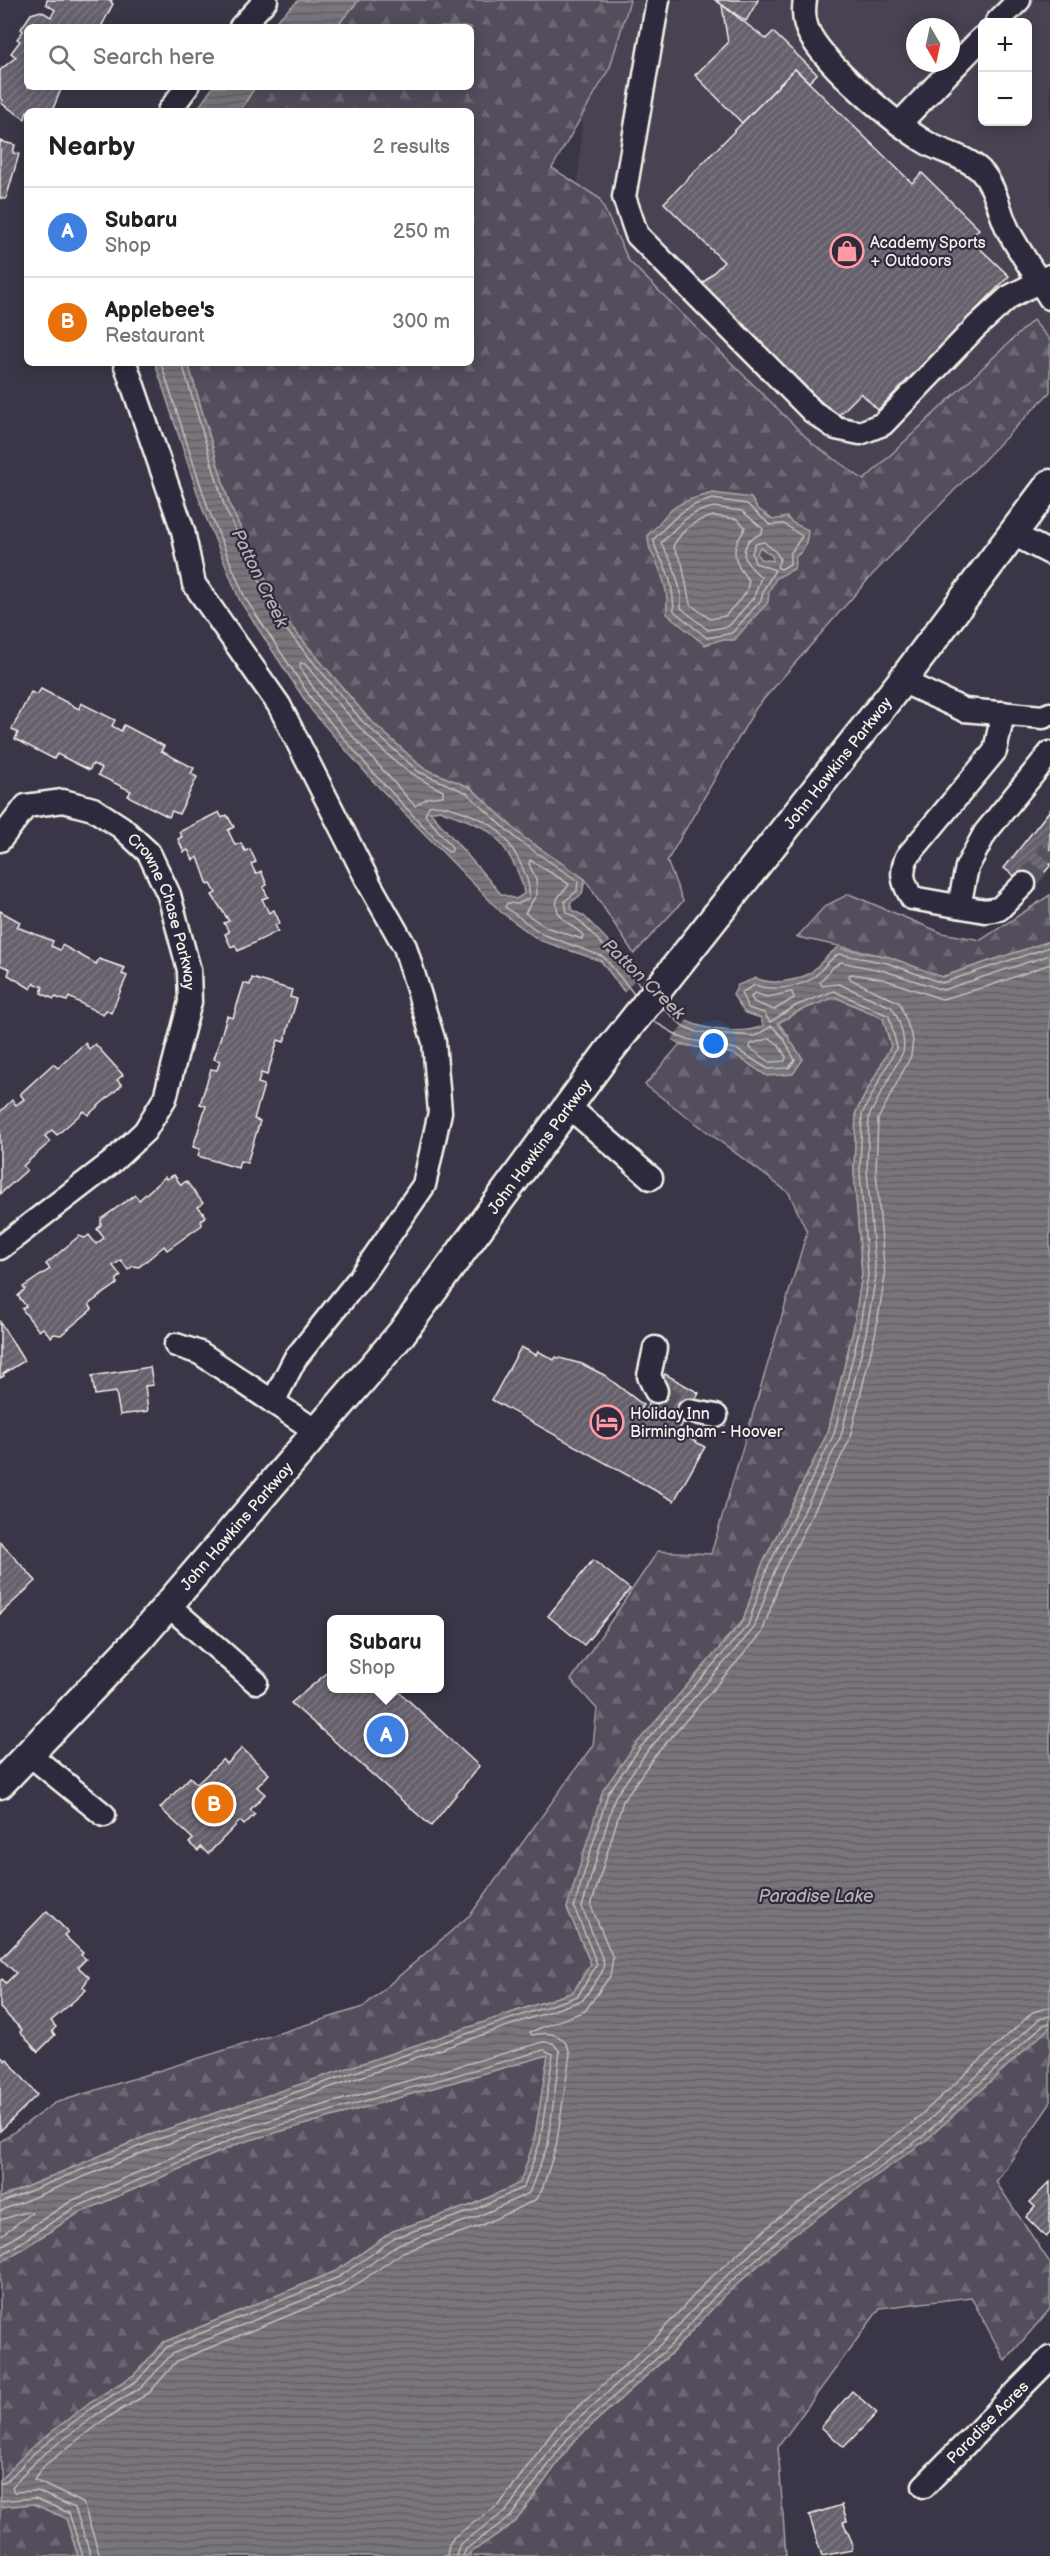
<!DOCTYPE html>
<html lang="en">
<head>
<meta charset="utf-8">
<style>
	:root { --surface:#fff; --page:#f2f2f2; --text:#202124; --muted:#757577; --line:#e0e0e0; --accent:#d93025 }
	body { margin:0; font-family:"Balsamiq Sans",sans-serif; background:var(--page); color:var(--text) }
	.controls { position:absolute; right:18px; top:18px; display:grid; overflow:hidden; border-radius:9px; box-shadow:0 3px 15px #0003 }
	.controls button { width:54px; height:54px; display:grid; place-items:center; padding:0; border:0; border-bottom:2px solid var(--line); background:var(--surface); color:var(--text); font:30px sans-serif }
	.compass { position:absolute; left:906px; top:18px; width:54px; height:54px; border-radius:50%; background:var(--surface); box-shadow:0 3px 15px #0003; rotate:171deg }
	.you { position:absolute; left:714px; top:1044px; width:21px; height:21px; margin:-15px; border:4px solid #fff; border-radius:50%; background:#1a73e8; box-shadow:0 0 0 9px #1a73e833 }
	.badge { display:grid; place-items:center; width:39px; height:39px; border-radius:50%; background:var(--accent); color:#fff; font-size:20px; font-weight:700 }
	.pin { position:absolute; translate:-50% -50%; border:3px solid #fff; box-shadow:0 2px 6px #0006 }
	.popup { position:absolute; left:327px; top:1615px; width:117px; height:78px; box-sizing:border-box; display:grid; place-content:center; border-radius:9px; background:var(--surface); filter:drop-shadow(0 2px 4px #0005); font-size:20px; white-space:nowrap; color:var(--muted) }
	.popup b { font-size:22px; color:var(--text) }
	.popup::after { content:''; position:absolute; left:50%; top:100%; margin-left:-12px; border:12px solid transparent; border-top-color:var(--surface) }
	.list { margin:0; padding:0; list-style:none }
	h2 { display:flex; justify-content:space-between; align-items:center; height:78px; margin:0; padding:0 24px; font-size:26px }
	h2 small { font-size:20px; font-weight:400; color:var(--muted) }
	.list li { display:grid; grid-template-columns:39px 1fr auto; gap:18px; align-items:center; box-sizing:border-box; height:90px; padding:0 24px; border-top:2px solid var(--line) }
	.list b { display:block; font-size:22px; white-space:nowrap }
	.list p { margin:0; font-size:20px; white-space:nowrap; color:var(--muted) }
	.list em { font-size:20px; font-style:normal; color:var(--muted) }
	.icon { flex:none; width:33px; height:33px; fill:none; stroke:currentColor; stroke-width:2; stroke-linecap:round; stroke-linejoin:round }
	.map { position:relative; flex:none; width:1050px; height:2556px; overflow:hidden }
	.search { position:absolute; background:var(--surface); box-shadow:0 3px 15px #0003; left:24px; top:24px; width:450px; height:66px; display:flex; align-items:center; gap:15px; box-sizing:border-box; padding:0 21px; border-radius:9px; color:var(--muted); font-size:22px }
	.panel { position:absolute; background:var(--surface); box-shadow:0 3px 15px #0003; left:24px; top:108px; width:450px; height:258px; border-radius:9px }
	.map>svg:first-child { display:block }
	.built { fill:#484352; fill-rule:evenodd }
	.forest { fill:url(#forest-firs); stroke:#a4a0a2; stroke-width:1.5 }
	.water { fill:url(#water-rules); stroke:#aaa6a7; stroke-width:1.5; fill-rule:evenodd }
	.pier { fill:#3b3647 }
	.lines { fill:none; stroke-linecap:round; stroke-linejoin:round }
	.shore { stroke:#c2bfbc; stroke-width:1.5 }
	.building { fill:url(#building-hatch); stroke:#f4f1e8; stroke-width:1.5 }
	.minor-tunnel { stroke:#57525f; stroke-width:22; stroke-dasharray:22 11; stroke-linecap:butt }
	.minor-casing { stroke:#f4f1e8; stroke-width:27 }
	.major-casing { stroke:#f4f1e8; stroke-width:33 }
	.minor { stroke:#2f2a3d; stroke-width:22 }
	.major { stroke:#2f2a3d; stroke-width:28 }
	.labels { text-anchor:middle; stroke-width:4.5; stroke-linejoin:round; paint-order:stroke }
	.poi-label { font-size:16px; fill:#f4f1e8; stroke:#2f2a3d; text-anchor:start }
	.street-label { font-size:16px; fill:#f4f1e8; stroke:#2f2a3d }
	.water-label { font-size:18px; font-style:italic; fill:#b6b2b2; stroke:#2f2a3d }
</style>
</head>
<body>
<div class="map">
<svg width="1050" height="2556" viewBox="0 0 1050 2556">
	<defs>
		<pattern id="forest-firs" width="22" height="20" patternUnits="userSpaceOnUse" patternTransform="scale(1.5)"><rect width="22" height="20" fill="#534e5c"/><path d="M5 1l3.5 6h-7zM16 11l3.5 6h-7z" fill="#6c6873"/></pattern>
		<pattern id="water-rules" width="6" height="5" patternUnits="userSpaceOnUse" patternTransform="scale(1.5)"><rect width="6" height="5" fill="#78747b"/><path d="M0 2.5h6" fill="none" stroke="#636063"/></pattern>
		<pattern id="building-hatch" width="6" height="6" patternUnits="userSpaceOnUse" patternTransform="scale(1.5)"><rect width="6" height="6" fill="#65616c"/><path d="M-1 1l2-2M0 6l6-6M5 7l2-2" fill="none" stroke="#7c7881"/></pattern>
	</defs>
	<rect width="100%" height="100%" fill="#3b3647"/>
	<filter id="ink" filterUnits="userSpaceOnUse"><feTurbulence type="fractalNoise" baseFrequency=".0167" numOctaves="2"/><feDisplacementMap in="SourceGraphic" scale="12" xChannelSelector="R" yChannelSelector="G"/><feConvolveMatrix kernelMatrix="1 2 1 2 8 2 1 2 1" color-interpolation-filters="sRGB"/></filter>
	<g filter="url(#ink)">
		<path class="built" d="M623,0H1050V359L855,554L575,229L584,92ZM982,22H1028V122H982ZM915,27H951V63H915Z"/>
		<g class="forest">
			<polygon points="359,0 630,0 610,67 552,168 599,198 629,261 813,444 864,480 1033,320 1050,340 1050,392 872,575 756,708 667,861 683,901 634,954 585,879 523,837 471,788 423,768 368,718 284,618 230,506 188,363 471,363 471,111 240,111 255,87 471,87 471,27 336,27"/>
			<polygon points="849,894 942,933 981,940 1050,895 1050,941 941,977 889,957 797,937 825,906"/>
			<polygon points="835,997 883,1018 891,1046 856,1112 854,1171 862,1274 853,1331 828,1432 761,1567 743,1621 724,1641 567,1908 591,1964 573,1992 147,2136 0,2198 0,2142 55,2103 363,2007 471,1914 593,1745 597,1709 571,1680 658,1551 711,1554 807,1232 789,1193 645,1085 680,1044 734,1054 767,1076 789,1036 778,1023 799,1011"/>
			<polygon points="1050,2027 1050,2104 996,2182 1050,2263 1050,2309 1005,2361 971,2297 880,2308 778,2447 786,2556 466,2556 516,2521 573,2442 673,2352 723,2297 792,2235 925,2141"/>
			<polygon points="548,2055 534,2141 521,2183 472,2205 393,2231 336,2271 164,2342 134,2375 90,2402 30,2449 0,2480 0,2263 77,2214 240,2143"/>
			<polygon points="34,2504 66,2518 78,2556 0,2556 0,2507"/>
		</g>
		<g class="water">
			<polygon points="299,0 359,0 336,27 269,27"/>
			<polygon points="213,87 255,87 240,111 196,111"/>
			<path d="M155,363H188L230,506L284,618L368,718L423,768L471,788L523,837L585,879L582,894L570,903L572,910L584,916L686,1021C706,1030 743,1035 763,1026L761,1018L745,1013L733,995L738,985L756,978C769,985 796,982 810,973C820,965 826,955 838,948L889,957L942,977L1050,941V2027L925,2141L792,2235L723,2297L673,2351L573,2442L516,2521L466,2556H78L66,2518L34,2504L0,2507V2480L30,2449L90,2402L134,2375L164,2342L336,2271L393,2231L472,2205L520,2183L534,2141L548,2055L240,2143L77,2214L0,2263V2198L147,2136L573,1992L591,1964L567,1908L603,1790L636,1744L743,1621L761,1567L828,1432L853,1331L862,1274L854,1171L856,1112L891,1046L883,1018L835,997L799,1011L778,1023L803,1059L793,1074L767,1076L734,1054L680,1044L650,1026L601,961L539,940L501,912L372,780L312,711L240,601L203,510ZM440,810C456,817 478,822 491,833C505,844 523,877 524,894L516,899L501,894L430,812Z"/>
			<path d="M713,493L751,498L757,508L773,520L787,517L791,522L808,530C808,539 804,552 796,556L794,569L776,578L769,592L768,602L734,640H720L705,645L667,614C668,599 666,585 660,571C655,555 648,554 648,535C657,528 660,520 668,513C680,501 697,497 713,493ZM760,547L772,556L773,561L760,559L757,553Z"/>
		</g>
		<polygon class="pier" points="641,972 688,1019 670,1042 647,1028 623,994"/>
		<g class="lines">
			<g class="shore">
				<path d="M161,363L208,508L245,598L317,707L376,776L448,852L452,851V847L425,815L429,806C444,802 483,818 495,828C509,839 535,882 528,899L518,904L507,903L505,907L542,934L604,957L634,994"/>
				<polyline points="182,363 225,508 279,621 363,722 419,772 467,793 519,841 578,881 577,891 565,901 567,912 580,921 641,986"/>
				<path d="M713,499L747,504L770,525L784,524L802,536L790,554V564L781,569L777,567L780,559L776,552L764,542L755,544L752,553L755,563L775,570L764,589L761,600L732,633L707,638L674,611C673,596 672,581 665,567C661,556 654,551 654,539C674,518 683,506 713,499Z"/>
				<path d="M714,507L742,511L763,529L762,533L749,540C737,558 750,566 761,577L754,597L729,626L708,630L681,608V593L673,565L661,543C680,524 686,513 714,507Z"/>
				<path d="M714,516L737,519L745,527C744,532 741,535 738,540C730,556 739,569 749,581L746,593L725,616L710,619L690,604L682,563L673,546C683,529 694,520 714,516Z"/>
				<path d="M300,663L305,664C345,711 385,765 443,791V796L427,798L415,806L323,703L300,667Z"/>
				<path d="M530,860L569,884C567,890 559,893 557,900C553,918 573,925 583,935L582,939L546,927L525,913L537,894L536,880L529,864Z"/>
				<polygon points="792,992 794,998 774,1010 754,1002 751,997 754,993 767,997"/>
				<polyline points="653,1021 682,1038 736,1049 768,1069 789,1068 795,1060 784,1039 772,1026 755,1036 697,1032 683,1026 663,1008"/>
				<polygon points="770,1038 778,1044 786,1057 785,1061 770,1062 750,1048 751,1044"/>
				<path d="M0,2203L150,2142L578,1996L597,1964L574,1907L608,1793L640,1748L748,1625L767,1569L834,1434L859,1332L868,1275L860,1171L862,1114L897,1047L889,1016L834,991L797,1005L770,1022L764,1013L748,1008L741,993L755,985C770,991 800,988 814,977C823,969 828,960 839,954L887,963L942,983L1050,947"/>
				<path d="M0,2211L152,2149L583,2000L602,1972L604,1963L582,1907L615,1797L646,1753L754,1628L774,1572L841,1436L866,1333L876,1276L867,1170L869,1116L903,1052C906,1040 899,1016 891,1007L839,984L822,986L820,982L833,967L841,962L885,971L943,990L1050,955"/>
				<polyline points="0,2220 29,2211 32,2213 0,2236"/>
				<polyline points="0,2247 71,2201 236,2130 543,2042 553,2043 560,2052 548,2144 529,2193 477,2217 399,2244 342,2284 172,2354 143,2386 97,2414 39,2458 12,2487 14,2492 37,2491 75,2508 91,2556"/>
				<polyline points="0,2256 74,2208 238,2137 544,2050 553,2054 540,2142 524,2187 474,2210 396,2237 339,2277 167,2347 138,2380 93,2407 34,2453 6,2482 0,2484"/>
				<polyline points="0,2501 35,2498 69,2513 83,2556"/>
				<path d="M100,2556L83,2503L34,2480L45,2465L102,2421L149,2393L177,2361L346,2292L403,2252L480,2226L535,2200L542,2190L556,2147L570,2054C566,2034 550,2031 532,2035L530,2032L585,2011L610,1976L613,1958L591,1906L623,1801L653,1758L762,1633L782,1575L849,1441L875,1335L885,1277L876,1170L878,1119L911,1056L913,1040L900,1003L850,979L849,975L852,974L883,979L942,999L992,985L1050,964"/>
				<polyline points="447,2556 449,2545 454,2537 500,2504 557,2426 657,2336 708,2280 778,2218 911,2124 1033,2012 1050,2007"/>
				<polyline points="456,2556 460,2544 506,2511 563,2433 663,2342 714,2287 783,2225 917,2131 1039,2019 1050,2016"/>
				<polyline points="463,2556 466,2549 511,2516 568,2438 669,2347 719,2292 788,2231 922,2137 1043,2025 1050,2023"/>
			</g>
		</g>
		<g class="building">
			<polygon points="47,0 112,0 111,2 113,4 101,27 27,27 27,87 62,87 52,111 27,111 25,119 1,103 3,100 0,98 0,70 16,57 11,53 20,41 17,39 23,31 21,29 31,14 41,11 51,17 55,10 46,4"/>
			<polygon points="715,0 758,0 746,21"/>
			<polygon points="722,5 766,39 773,32 817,74 809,82 795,69 742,123 695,75 728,43"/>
			<polygon points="795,69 912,183 922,173 979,229 970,239 1009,276 878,410 861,393 837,417 701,285 724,262 664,203"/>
			<polygon points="0,141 15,145 13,153 19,154 6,199 0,198"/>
			<polygon points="41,689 79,709 81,703 115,720 112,726 121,731 124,725 164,746 161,751 194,768 191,774 197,777 179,814 172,811 169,817 128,796 131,791 98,775 102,768 93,764 89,770 57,754 54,759 15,739 18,733 12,729 31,692 37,695"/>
			<polygon points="1050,810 1050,866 1031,889 1004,868"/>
			<polygon points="219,812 222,818 227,815 234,827 228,830 235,845 241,843 245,851 250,849 256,862 251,864 256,874 261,871 267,885 263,887 268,897 262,899 269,913 274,910 280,923 275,925 278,931 238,951 235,945 231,947 225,934 229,932 224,923 229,921 212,895 216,893 211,884 208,885 198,857 193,860 188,850 184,852 178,839 182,837 179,832"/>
			<polygon points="0,911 20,922 17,927 53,941 51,946 60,950 62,945 96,964 99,959 125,968 122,974 127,976 111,1013 106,1010 103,1015 69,997 67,1001 55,997 54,999 41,993 43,987 34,983 31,989 8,975 10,969 0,965"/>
			<polygon points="252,978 292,990 290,997 297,999 284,1042 278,1040 267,1075 261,1073 258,1083 264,1085 254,1119 260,1121 247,1163 240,1161 238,1168 198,1156 200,1149 193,1147 206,1106 200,1104 211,1069 217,1070 220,1061 214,1059 227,1016 233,1018 244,983 250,985"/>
			<polygon points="85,1043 89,1049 95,1044 123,1075 117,1080 122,1085 88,1115 84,1111 57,1135 52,1130 45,1136 50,1142 23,1166 27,1170 0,1194 0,1112 12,1100 16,1105 24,1099 20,1094 53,1064 58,1068"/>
			<polygon points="174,1175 181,1185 186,1181 203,1203 198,1207 206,1216 201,1220 202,1225 167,1250 164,1246 139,1267 133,1266 128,1270 121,1260 113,1266 121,1276 117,1279 117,1284 89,1304 92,1309 61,1335 54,1334 51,1337 43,1328 39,1331 22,1309 26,1306 18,1296 25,1289 23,1287 50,1269 46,1264 79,1236 85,1238 89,1235 96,1244 104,1238 97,1229 101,1225 101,1219 135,1195 139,1200 165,1177 166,1179"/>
			<polygon points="0,1322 24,1361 3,1374 4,1376 0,1378"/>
			<polygon points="521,1347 536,1355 538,1351 554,1360 556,1357 582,1364 604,1375 643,1405 640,1409 645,1411 665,1374 699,1393 678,1432 705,1447 674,1501 492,1400"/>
			<polygon points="150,1367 153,1385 145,1386 148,1411 120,1415 116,1392 95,1395 92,1376"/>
			<polygon points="0,1542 36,1581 0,1614"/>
			<polygon points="593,1560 630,1589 584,1645 548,1616"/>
			<polygon points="332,1669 332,1688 395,1688 479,1766 431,1826 291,1703"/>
			<polygon points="242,1748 269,1774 257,1787 265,1794 250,1810 255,1814 244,1825 240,1821 208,1854 201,1847 198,1851 189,1843 193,1839 160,1808 190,1777 197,1784 223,1759 227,1764"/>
			<polygon points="47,1911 68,1932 64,1935 83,1953 81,1955 86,1959 78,1967 89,1977 83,1987 86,1990 51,2021 56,2027 52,2031 55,2035 38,2052 20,2032 22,2030 0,2008 0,1981 2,1979 6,1983 16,1973 1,1959"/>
			<polygon points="0,2055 5,2061 7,2059 37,2095 0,2131"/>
			<polygon points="1050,2182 1050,2233 1046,2237 1026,2217 1035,2207 1030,2202"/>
			<polygon points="852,2391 877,2413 844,2447 821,2427"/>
			<polygon points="842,2505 847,2521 843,2522 852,2542 852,2550 822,2556 809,2515"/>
		</g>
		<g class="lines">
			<g class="minor-tunnel">
				<polyline points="1024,884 1050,851"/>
				<polyline points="656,1391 689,1411"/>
			</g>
			<defs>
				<g id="minor">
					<polyline points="658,0 624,197 637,235 813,412 836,428 860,433 883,424 976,327 1009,297 1050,276"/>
					<path d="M805,0C803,12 804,24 810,35C828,67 895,124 927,143C944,153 965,156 980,170C997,188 998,211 1009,232C1021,254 1036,276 1050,298"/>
					<polyline points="997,22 1019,0"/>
					<polyline points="241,27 266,0"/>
					<polyline points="169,111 187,87"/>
					<polyline points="899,124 982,38"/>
					<polyline points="125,363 183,531 194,584 279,705 370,885 405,947 434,1042 440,1112 424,1185 359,1279 295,1359 273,1402"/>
					<polyline points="1013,534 1050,553"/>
					<polyline points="902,681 964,710 1043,717 1050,714"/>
					<path d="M1003,713L995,751L907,857C900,873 903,883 912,898L985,911L999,909L1024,884"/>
					<path id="s1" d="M0,840L26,806L63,801L93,809L121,827L149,853L169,895L189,970L190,1002L165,1098L145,1131L112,1162L0,1248"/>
					<polyline points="959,906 967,867 985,833 1050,753"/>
					<polyline points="568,1106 651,1178"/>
					<polyline points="176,1345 200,1353 316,1431"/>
					<polyline points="655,1348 649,1376 656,1391"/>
					<polyline points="689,1411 716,1416"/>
					<polyline points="168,1605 256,1682"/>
					<polyline points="29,1754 104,1815"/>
					<path id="s2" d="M924,2486L1050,2358"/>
				</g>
				<g id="major">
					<path id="s3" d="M0,1784L138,1640L401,1334L606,1055L902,681L1050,484"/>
				</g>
			</defs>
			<use href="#minor" class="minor-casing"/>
			<use href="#major" class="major-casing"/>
			<use href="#minor" class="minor"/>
			<use href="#major" class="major"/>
		</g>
	</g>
	<defs>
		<symbol id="shop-ring" viewBox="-11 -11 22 22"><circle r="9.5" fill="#2f2a3d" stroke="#ff9aa2" stroke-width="1.5"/><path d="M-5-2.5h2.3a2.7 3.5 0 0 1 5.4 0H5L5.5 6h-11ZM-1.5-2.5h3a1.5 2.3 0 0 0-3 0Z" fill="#ff9aa2"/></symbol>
		<symbol id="hotel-ring" viewBox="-11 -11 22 22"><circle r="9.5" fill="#2f2a3d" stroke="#ff9aa2" stroke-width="1.5"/><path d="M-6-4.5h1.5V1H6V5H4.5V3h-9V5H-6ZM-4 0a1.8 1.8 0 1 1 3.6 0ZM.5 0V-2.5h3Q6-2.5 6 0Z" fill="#ff9aa2"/></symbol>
	</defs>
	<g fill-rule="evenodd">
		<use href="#shop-ring" x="828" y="232" width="38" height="38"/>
		<use href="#hotel-ring" x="588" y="1403" width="38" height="38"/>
	</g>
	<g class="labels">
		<g class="poi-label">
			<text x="870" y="248">Academy Sports<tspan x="870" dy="18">+ Outdoors</tspan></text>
			<text x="630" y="1419">Holiday Inn<tspan x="630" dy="18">Birmingham - Hoover</tspan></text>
		</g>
		<g class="street-label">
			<text dy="6" stroke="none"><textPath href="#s3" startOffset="1322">John Hawkins Parkway</textPath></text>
			<text dy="6" stroke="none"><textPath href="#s1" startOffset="242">Crowne Chase Parkway</textPath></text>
			<text dy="6" stroke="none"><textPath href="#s3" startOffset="836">John Hawkins Parkway</textPath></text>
			<text dy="6" stroke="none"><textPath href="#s3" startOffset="350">John Hawkins Parkway</textPath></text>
			<text dy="6" stroke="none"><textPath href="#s2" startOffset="90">Paradise Acres</textPath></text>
		</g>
		<g class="water-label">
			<text transform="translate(260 578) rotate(64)" y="6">Patton Creek</text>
			<text transform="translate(644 979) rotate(44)" y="6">Patton Creek</text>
			<text x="816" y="1902">Paradise Lake</text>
		</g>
	</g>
</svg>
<div class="controls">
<button>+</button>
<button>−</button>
</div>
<svg class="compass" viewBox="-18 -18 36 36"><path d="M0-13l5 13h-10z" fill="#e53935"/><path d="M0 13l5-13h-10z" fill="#757577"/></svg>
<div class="you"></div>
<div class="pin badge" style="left:386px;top:1735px;background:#3f7fe0">A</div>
<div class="popup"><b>Subaru</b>Shop</div>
<div class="pin badge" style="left:214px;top:1804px;background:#e8710a">B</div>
<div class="search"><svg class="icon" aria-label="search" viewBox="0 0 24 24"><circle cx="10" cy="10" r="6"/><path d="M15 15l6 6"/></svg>Search here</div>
<section class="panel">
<h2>Nearby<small>2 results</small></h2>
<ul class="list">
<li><span class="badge" style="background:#3f7fe0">A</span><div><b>Subaru</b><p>Shop</p></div><em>250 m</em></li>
<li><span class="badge" style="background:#e8710a">B</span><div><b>Applebee's</b><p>Restaurant</p></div><em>300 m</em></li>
</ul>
</section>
</div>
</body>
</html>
